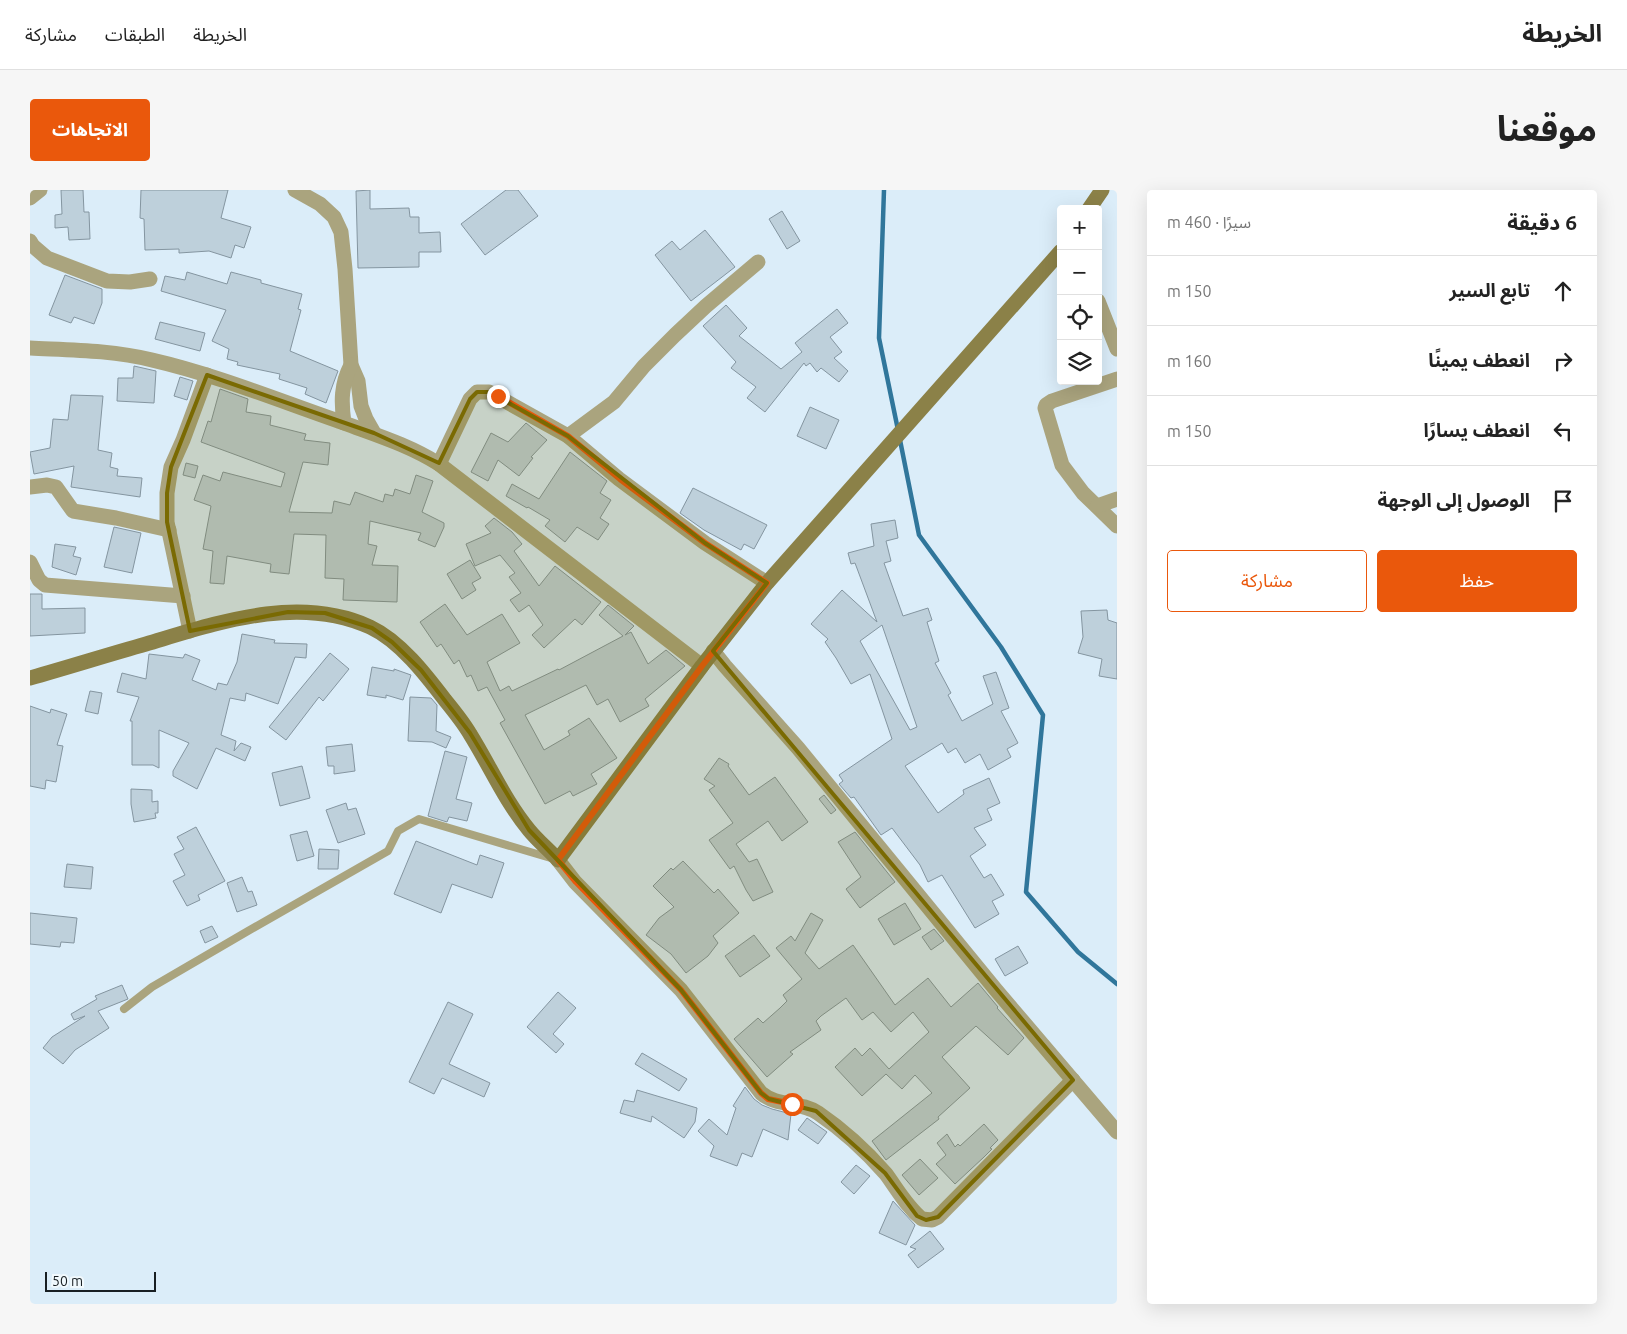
<!DOCTYPE html>
<html lang="ar">
<head>
<meta charset="utf-8">
<style>
	:root { --surface:#fff; --page:#f6f6f6; --text:#222; --muted:#767676; --line:#e0e0e0; --accent:#ea580c }
	body { margin:0; font-family:Ubuntu,"Noto Sans Arabic",sans-serif; background:var(--page); color:var(--text); direction:rtl }
	.controls { position:absolute; right:15px; top:15px; display:grid; overflow:hidden; border-radius:5px; box-shadow:0 5px 20px #0002 }
	.controls button { width:45px; height:45px; display:grid; place-items:center; padding:0; border:0; border-bottom:1px solid var(--line); background:var(--surface); color:var(--text); font:25px sans-serif }
	.scale { position:absolute; left:15px; bottom:12px; width:111px; box-sizing:border-box; padding-left:5px; border:2px solid #181f23; border-top:0; font-size:14px; line-height:18px; white-space:nowrap; color:#181f23; -webkit-text-stroke:4px #f1f9fd; paint-order:stroke }
	.stop { position:absolute; width:15px; height:15px; margin:-11px; border:4px solid #ea580c; border-radius:50%; background:#fff }
	.stop.end { background:#ea580c; border-color:#fff; box-shadow:0 1px 5px #0008 }
	.list { margin:0; padding:0; list-style:none }
	h2 { display:flex; justify-content:space-between; align-items:center; height:65px; margin:0; padding:0 20px; font-size:21px }
	h2 small { font-size:16px; font-weight:400; color:var(--muted) }
	.list li { display:grid; grid-template-columns:32px 1fr auto; gap:15px; align-items:center; box-sizing:border-box; height:70px; padding:0 20px; border-top:1px solid var(--line) }
	.list b { display:block; font-size:19px; white-space:nowrap }
	.list em { font-size:16px; font-style:normal; color:var(--muted) }
	.actions { display:flex; gap:10px; padding:15px 20px }
	.actions a { flex:1; padding:11px 0; border:1px solid var(--accent); border-radius:5px; text-align:center; font-size:18px; color:var(--accent) }
	.actions .main { background:var(--accent); color:#fff }
	.icon { flex:none; width:28px; height:28px; fill:none; stroke:currentColor; stroke-width:2; stroke-linecap:round; stroke-linejoin:round }
	.map { position:relative; flex:none; width:1087px; height:1114px; overflow:hidden; direction:ltr; border-radius:5px }
	header { display:flex; align-items:center; gap:30px; box-sizing:border-box; height:70px; padding:0 25px; background:var(--surface); border-bottom:1px solid var(--line) }
	header strong { font-size:24px }
	nav { display:flex; gap:28px; margin-inline-start:auto; font-size:18px }
	.intro { display:flex; align-items:center; justify-content:space-between; box-sizing:border-box; height:120px; padding:0 30px }
	h1 { margin:0; font-size:35px }
	.button { padding:12px 22px; border-radius:5px; background:var(--accent); color:#fff; font-size:18px; font-weight:700 }
	main { display:flex; gap:30px; padding:0 30px }
	aside { flex:1; background:var(--surface); border-radius:5px; box-shadow:0 5px 20px #0002 }
	.map>svg:first-child { display:block }
	.lines { fill:none; stroke-linecap:round; stroke-linejoin:round }
	.stream { stroke:#30769b; stroke-width:4.5 }
	.building { fill:#bed0db; stroke:#8495a0; fill-rule:evenodd }
	.service { stroke:#aaa47e; stroke-width:8 }
	.minor { stroke:#aaa47e; stroke-width:15 }
	.tertiary { stroke:#aaa47e; stroke-width:15 }
	.secondary { stroke:#8b8148; stroke-width:15 }
	.route { stroke:#ea580c; stroke-width:6 }
	.marked { fill:#7a6a02; fill-opacity:0.2; stroke:#7a6a02; stroke-width:4; stroke-linejoin:round }
</style>
</head>
<body>
<header>
<strong>الخريطة</strong>
<nav><a>الخريطة</a><a>الطبقات</a><a>مشاركة</a></nav>
</header>
<div class="intro"><h1>موقعنا</h1><a class="button">الاتجاهات</a></div>
<main>
<aside>
<h2>6 دقيقة<small>سيرًا · 460 m</small></h2>
<ul class="list">
<li><svg class="icon" aria-label="ahead" viewBox="0 0 24 24"><path d="M12 20V5M6 11l6-6 6 6"/></svg><div><b>تابع السير</b></div><em>150 m</em></li>
<li><svg class="icon" aria-label="right" viewBox="0 0 24 24"><path d="M7 20v-9h11M14 6l5 5-5 5"/></svg><div><b>انعطف يمينًا</b></div><em>160 m</em></li>
<li><svg class="icon" aria-label="left" viewBox="0 0 24 24"><path d="M17 20v-9H6M10 6l-5 5 5 5"/></svg><div><b>انعطف يسارًا</b></div><em>150 m</em></li>
<li><svg class="icon" aria-label="arrive" viewBox="0 0 24 24"><path d="M6 21V4h12l-3 4 3 4H6"/></svg><div><b>الوصول إلى الوجهة</b></div></li>
</ul>
<div class="actions"><a class="main">حفظ</a><a>مشاركة</a></div>
</aside>
<div class="map">
<svg width="1087" height="1114" viewBox="0 0 1087 1114">
	<rect width="100%" height="100%" fill="#dbedf9"/>
	<g class="lines">
		<g class="stream">
			<polyline points="854,0 849,148 868,240"/>
			<polyline points="870,250 889,345 971,457 1013,525 996,702 1048,762 1087,794"/>
		</g>
	</g>
	<g class="building">
		<polygon points="31,0 53,0 54,22 59,22 60,49 39,50 38,37 25,38 25,25 32,24"/>
		<polygon points="111,0 198,0 191,28 221,37 214,58 205,55 201,68 179,61 149,63 149,59 115,60 114,29 110,28"/>
		<polygon points="340,0 340,19 379,18 380,27 389,27 389,43 410,42 411,62 389,62 389,77 328,78 326,1"/>
		<polygon points="476,0 488,0 508,26 455,65 431,34"/>
		<polygon points="752,21 770,51 757,59 739,29"/>
		<polygon points="675,40 705,77 661,111 625,65 642,51 650,60"/>
		<polygon points="157,82 197,94 201,82 231,90 231,93 272,104 268,119 271,120 260,161 308,181 296,213 275,204 277,198 249,189 250,184 207,175 208,172 197,169 199,159 182,151 196,120 131,101 135,86 155,90"/>
		<polygon points="35,85 72,99 72,113 64,134 44,127 41,133 19,125"/>
		<polygon points="696,115 717,138 709,146 751,179 772,162 765,153 807,119 818,133 800,147 812,162 804,168 818,181 809,192 791,178 787,182 780,173 776,176 774,173 735,222 717,208 726,197 701,178 706,172 673,136"/>
		<polygon points="130,132 175,143 170,161 125,149"/>
		<polygon points="104,176 126,181 124,213 87,211 88,188 103,188"/>
		<polygon points="150,187 163,191 157,210 144,206"/>
		<polygon points="190,199 218,209 216,222 241,226 240,235 276,244 274,250 300,253 298,275 273,272 259,322 302,323 304,311 320,315 325,302 353,312 355,304 363,306 365,299 380,304 386,285 403,291 392,322 414,333 414,337 405,357 388,350 391,343 340,331 338,354 347,356 342,375 368,376 367,412 313,410 314,389 295,388 296,345 264,344 259,384 240,382 241,374 197,366 194,394 180,393 183,361 173,359 181,316 164,310 173,285 190,291 193,282 251,297 255,283 171,252 178,231 181,232"/>
		<polygon points="41,205 73,206 68,260 82,263 80,277 88,279 87,286 112,288 110,307 41,297 44,276 4,284 0,262 20,258 23,229 38,230"/>
		<polygon points="780,217 809,230 796,259 767,246"/>
		<polygon points="496,233 517,250 501,267 503,268 489,286 468,270 458,291 441,282 461,243 478,252"/>
		<polygon points="540,262 577,291 570,303 581,310 570,328 579,334 568,350 547,337 535,352 515,336 520,330 498,317 497,318 476,306 482,294 509,309"/>
		<polygon points="156,273 168,276 165,288 153,285"/>
		<polygon points="663,298 737,335 724,359 714,354 711,360 674,340 650,323"/>
		<polygon points="464,328 482,342 492,354 484,361 509,396 525,376 571,412 552,435 545,429 514,458 502,445 513,435 499,415 489,422 480,410 491,403 479,387 485,383 470,365 445,376 436,354 461,343 455,336"/>
		<path d="M865,330L868,348L856,351L861,371L854,373L873,426L898,418L902,430L897,432L909,471L905,473L921,503L918,505L932,531L963,514L953,486L966,482L979,518L971,521L988,553L977,559L981,567L958,580L950,564L935,573L926,558L918,563L912,553L875,576L908,623L934,604L933,600L959,588L970,613L957,619L962,630L944,638L956,655L940,666L954,688L961,684L974,705L962,711L969,724L945,738L912,685L898,692L890,675L862,638L851,645L824,607L821,608L809,594L813,591L809,585L862,549L840,484L821,494L806,468L795,452L798,449L781,434L812,400L847,432L825,373L821,374L818,363L844,356L841,334ZM852,435L887,537L880,540L830,451Z"/>
		<polygon points="84,337 111,343 102,383 74,377"/>
		<polygon points="25,354 46,357 43,366 51,368 46,385 22,377"/>
		<polygon points="440,370 451,388 442,393 446,400 432,409 417,384"/>
		<polygon points="0,404 12,404 12,419 55,418 55,443 0,446"/>
		<polygon points="415,414 437,445 472,424 490,453 457,472 470,501 479,496 482,501 528,479 529,480 593,446 569,425 578,415 604,436 595,445 601,442 618,474 636,460 655,476 615,509 619,516 590,532 578,509 567,515 556,495 495,525 514,560 540,545 538,541 559,528 587,568 561,584 567,594 543,606 540,601 515,614 470,533 475,530 457,497 448,501 441,485 437,487 429,470 424,474 411,454 407,457 390,432"/>
		<polygon points="1077,420 1078,430 1087,433 1087,489 1069,486 1072,469 1048,463 1053,447 1051,421"/>
		<polygon points="212,444 245,450 244,453 277,454 276,468 265,467 248,514 216,503 215,511 200,508 191,545 206,551 204,561 211,553 221,557 215,571 186,558 167,599 143,586 143,581 159,553 129,540 129,578 123,575 102,575 102,531 100,531 109,507 87,502 92,483 116,489 119,464 153,468 155,464 170,470 162,490 186,500 188,493 197,495 207,472"/>
		<polygon points="300,463 319,479 293,511 289,507 256,550 239,537"/>
		<polygon points="342,477 364,481 364,479 381,485 373,510 356,505 356,508 337,505"/>
		<polygon points="60,501 72,503 68,524 55,521"/>
		<polygon points="380,507 401,508 407,515 406,541 421,547 416,558 402,552 378,551"/>
		<polygon points="0,516 20,523 21,519 37,524 27,555 33,556 26,592 16,590 15,599 0,596"/>
		<polygon points="322,554 325,581 304,584 304,576 298,576 296,557"/>
		<polygon points="415,561 437,567 426,609 442,613 437,631 419,627 417,632 398,626"/>
		<polygon points="689,568 699,574 698,576 719,605 745,587 778,632 752,651 738,631 706,654 719,672 727,669 743,702 723,711 716,700 704,676 700,679 679,650 703,633 679,600 685,596 674,589"/>
		<polygon points="272,576 280,608 250,616 242,583"/>
		<polygon points="101,599 122,600 122,612 128,611 128,623 125,623 126,628 104,632 101,614"/>
		<polygon points="794,605 806,620 801,624 789,609"/>
		<polygon points="316,613 318,620 326,618 335,644 308,653 296,620"/>
		<polygon points="166,637 195,691 168,705 170,710 157,716 143,691 155,685 144,664 154,659 147,647"/>
		<polygon points="277,641 284,666 267,671 260,645"/>
		<polygon points="825,642 865,692 830,718 816,699 831,687 808,652"/>
		<polygon points="386,651 447,675 450,665 474,673 462,708 422,694 411,723 364,704"/>
		<polygon points="289,659 309,660 308,679 288,679"/>
		<polygon points="653,671 684,703 688,699 709,723 683,746 688,753 678,766 656,783 641,764 616,745 629,728 644,717 623,696 641,678 643,680"/>
		<polygon points="37,674 63,677 61,699 34,697"/>
		<polygon points="212,687 218,702 222,701 227,715 207,722 197,693"/>
		<polygon points="875,713 891,739 864,755 848,729"/>
		<polygon points="0,723 47,728 44,753 31,752 30,757 0,754"/>
		<polygon points="781,723 793,730 775,763 789,779 823,755 865,815 898,788 921,817 948,793 968,817 967,818 994,848 978,865 946,836 912,867 940,898 908,927 909,929 856,970 842,951 902,903 885,885 872,899 856,884 832,906 805,877 825,858 832,866 840,858 859,879 899,842 883,822 861,842 843,822 832,830 816,808 791,826 786,831 791,840 760,862 763,864 737,887 704,849 728,828 733,833 750,818 757,811 753,805 772,789 746,758 761,746 765,751"/>
		<polygon points="182,736 188,747 175,753 170,741"/>
		<polygon points="904,739 914,751 901,760 892,747"/>
		<polygon points="724,745 740,766 710,787 695,766"/>
		<polygon points="988,756 998,773 975,786 965,769"/>
		<polygon points="92,795 98,809 68,821 79,838 45,860 33,874 13,858 22,847 55,826 44,830 41,824 67,809 65,806"/>
		<polygon points="528,802 546,818 523,844 534,854 526,863 497,837"/>
		<polygon points="418,812 443,824 419,874 460,893 454,907 412,888 404,904 379,892"/>
		<polygon points="612,863 657,889 649,901 605,874"/>
		<polygon points="715,897 724,909 732,915 742,919 761,924 758,950 733,939 722,967 712,963 707,976 680,966 684,956 668,941 679,929 697,945 706,918 703,916"/>
		<polygon points="607,900 667,918 665,932 654,948 622,926 621,932 590,923 594,910 604,912"/>
		<polygon points="777,928 797,942 788,954 768,940"/>
		<polygon points="954,934 968,950 960,958 962,959 954,967 925,994 906,974 916,965 907,953 917,944 925,957 928,954 930,956"/>
		<polygon points="890,969 908,988 889,1005 872,985"/>
		<polygon points="826,975 840,986 824,1004 811,992"/>
		<polygon points="863,1011 885,1035 876,1055 849,1043"/>
		<polygon points="900,1041 914,1059 888,1078 878,1065 886,1059 880,1057"/>
	</g>
	<g class="lines">
		<polyline class="service" points="94,819 122,797 218,741 358,661 368,641 389,629 524,669"/>
		<g class="minor">
			<polyline points="0,51 3,56 17,68 77,91 100,92 120,89"/>
			<polyline points="1068,111 1087,159"/>
			<path d="M0,158C40,160 82,160 122,170C187,185 250,211 314,233"/>
			<polyline points="1087,189 1022,211 1016,215 1015,218 1032,275 1053,303 1087,336"/>
			<polyline points="538,246 584,212 614,176 645,145 676,116 728,72"/>
			<polyline points="409,274 440,209 447,202 459,202 538,246 589,289 675,353 737,393"/>
			<polyline points="0,297 17,295 26,297 43,321 86,328 139,340"/>
			<polyline points="1067,316 1087,309"/>
			<polyline points="0,372 9,390 15,395 153,406"/>
			<polyline points="160,441 137,332 137,303 141,277 153,250 177,185"/>
			<polyline points="683,461 695,476 768,558 966,800 1087,942"/>
			<path d="M528,670L545,692L651,800L731,903C747,917 771,911 788,923C813,940 836,961 856,984C867,999 877,1017 892,1029L902,1030L908,1027L1043,890"/>
		</g>
		<g class="tertiary">
			<polyline points="265,0 290,14 304,27 311,42 315,79 321,175 328,191 331,216 336,229 344,243"/>
			<polyline points="0,8 10,0"/>
			<path d="M321,175C311,194 311,212 314,233C346,245 379,255 409,274L672,476"/>
		</g>
		<g class="secondary">
			<polyline points="1059,19 1072,0"/>
			<path d="M0,488C39,477 77,465 116,454C187,433 268,404 340,437C370,451 396,485 415,510C424,521 433,532 440,544C460,576 475,611 499,640C508,651 519,660 528,670L672,476L737,393L1031,61"/>
		</g>
	</g>
	<g class="lines">
		<polyline class="route" points="468,206 538,246 590,289 675,353 737,393 672,476 528,670 546,692 651,800 731,903 738,909 762,914"/>
	</g>
	<path class="marked" d="M177,185L344,243L409,273L440,209L447,202H459L538,246L675,353L737,393L683,461L1043,890L908,1027L896,1030L887,1026L855,983L786,921L739,909L731,903L651,800L499,640L440,543L391,480L362,452L342,438L295,423L258,422L160,441L137,332V303L141,277Z"/>
</svg>
<div class="controls">
<button>+</button>
<button>−</button>
<button><svg class="icon" aria-label="locate" viewBox="0 0 24 24"><circle cx="12" cy="12" r="6"/><path d="M12 2v4M12 18v4M2 12h4M18 12h4"/></svg></button>
<button><svg class="icon" aria-label="layers" viewBox="0 0 24 24"><path d="M12 4l9 5-9 5-9-5zM3 14l9 5 9-5"/></svg></button>
</div>
<div class="scale">50 m</div>
<div class="stop" style="left:762px;top:914px"></div>
<div class="stop end" style="left:468px;top:206px"></div>
</div>
</main>
</body>
</html>
